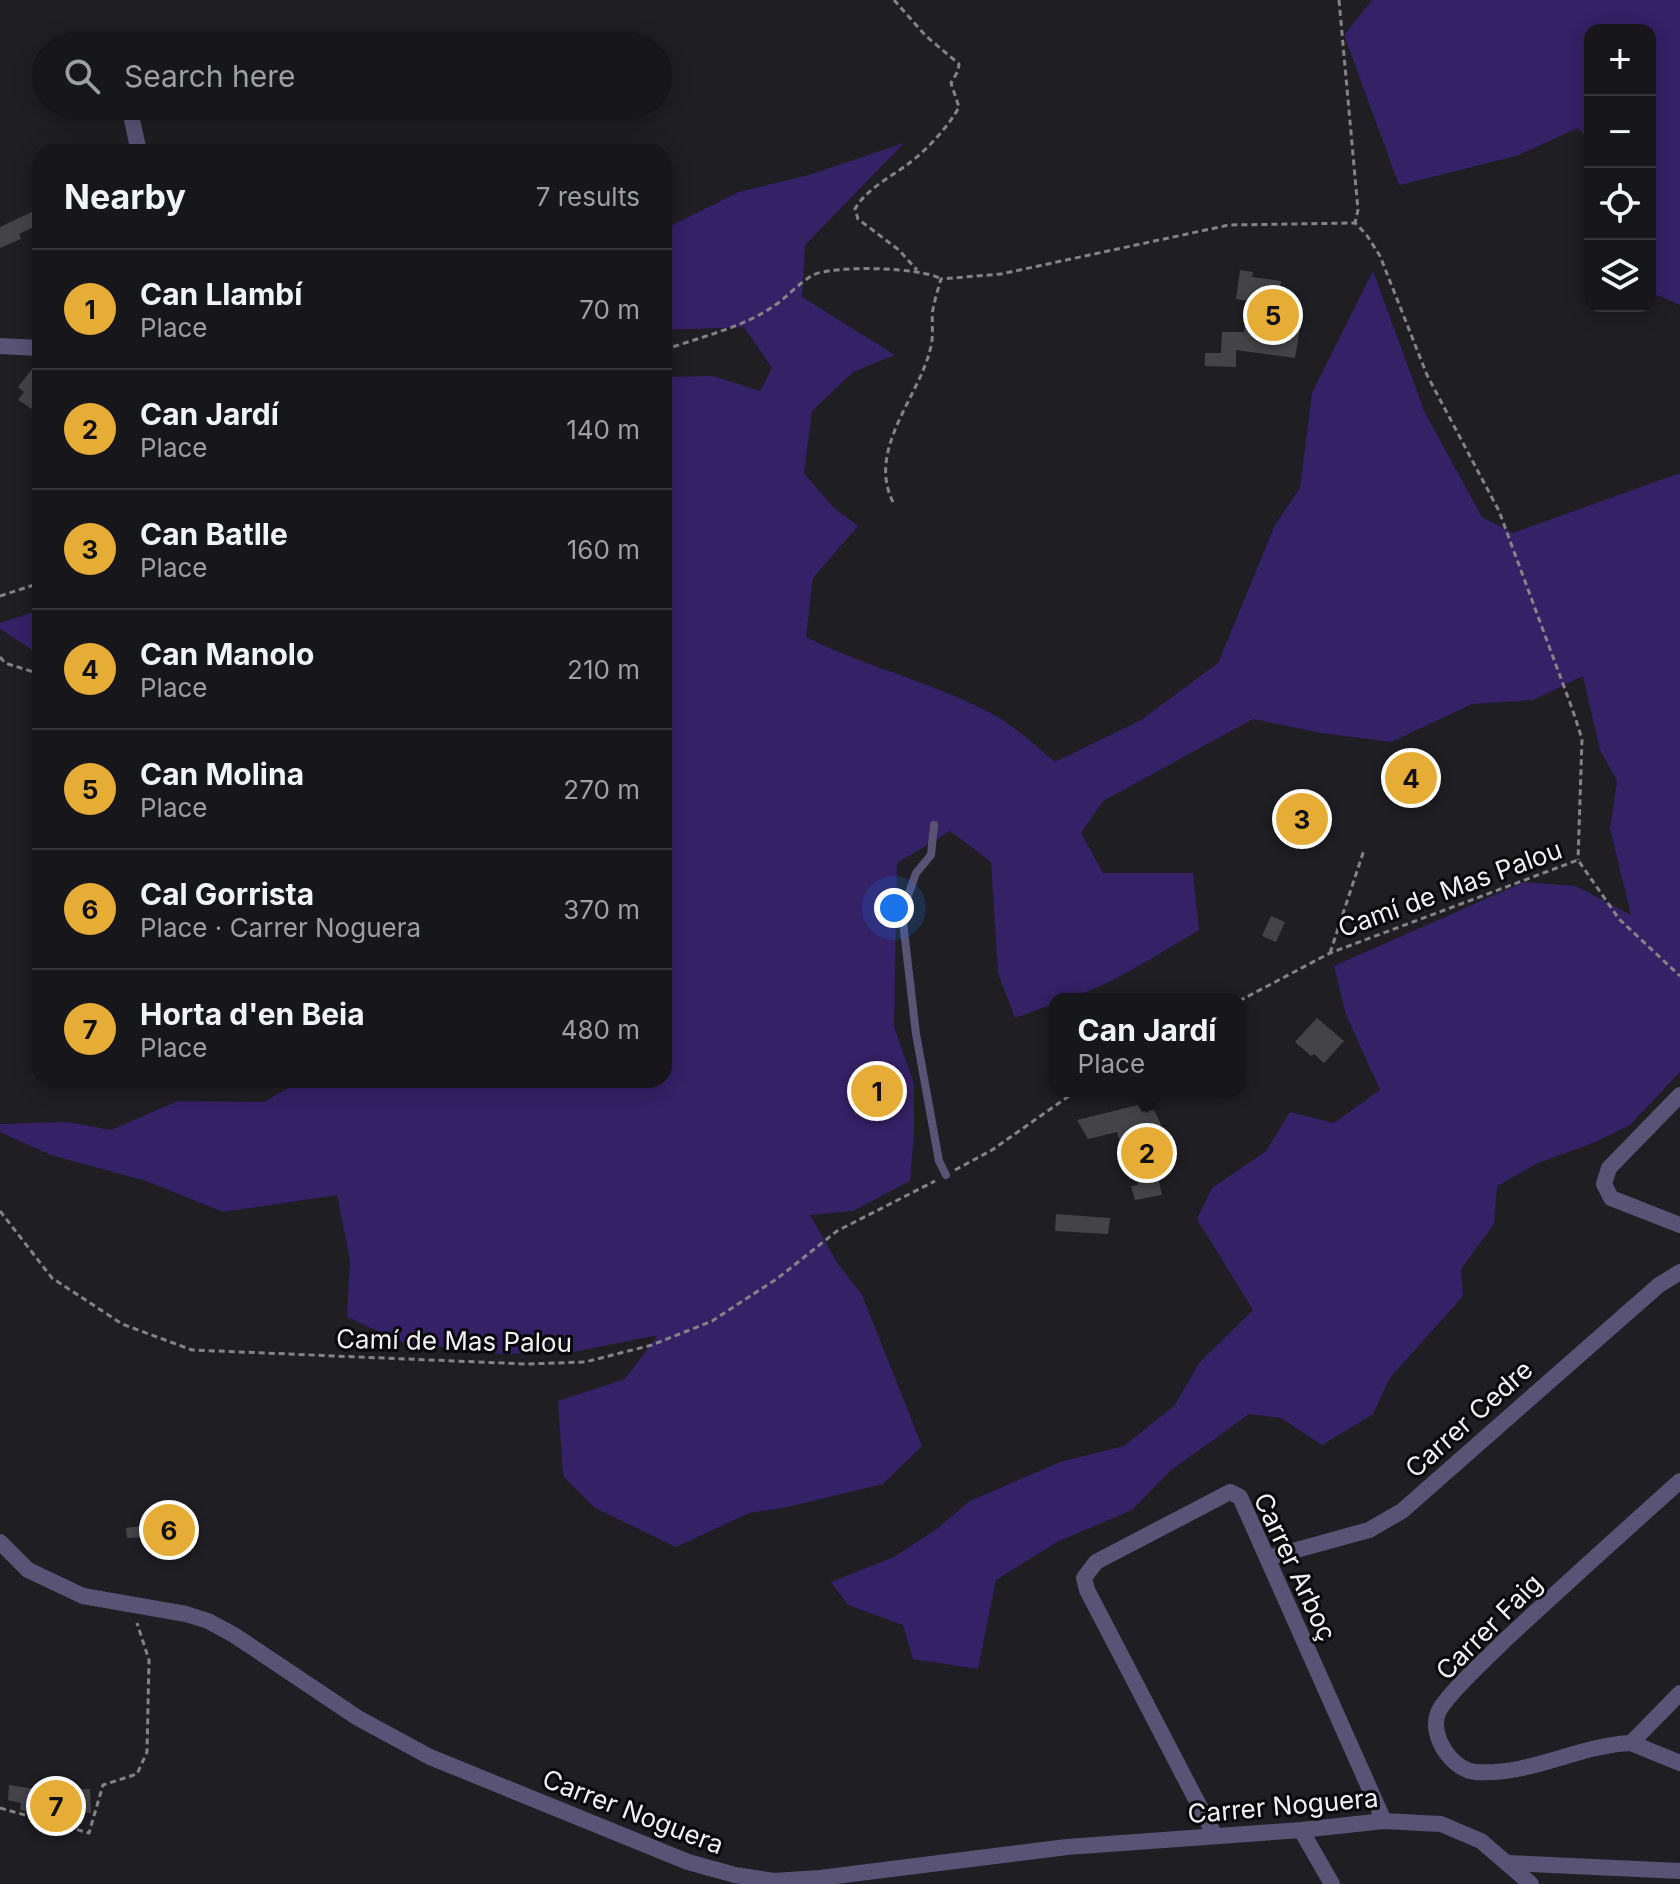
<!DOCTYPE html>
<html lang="en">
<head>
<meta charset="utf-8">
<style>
	:root { --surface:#17161a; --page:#201f23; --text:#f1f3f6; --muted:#9e9fa2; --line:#363539; --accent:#e6ad36 }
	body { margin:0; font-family:Inter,sans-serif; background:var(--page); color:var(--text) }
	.controls { position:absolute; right:24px; top:24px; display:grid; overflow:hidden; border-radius:16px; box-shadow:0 4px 20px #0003 }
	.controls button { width:72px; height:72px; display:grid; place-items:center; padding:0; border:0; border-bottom:2px solid var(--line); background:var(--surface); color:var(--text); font:40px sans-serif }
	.you { position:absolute; left:894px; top:908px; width:28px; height:28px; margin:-20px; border:6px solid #fff; border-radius:50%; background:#1a73e8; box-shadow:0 0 0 12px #1a73e833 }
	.badge { display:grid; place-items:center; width:52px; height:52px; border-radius:50%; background:var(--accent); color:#111; font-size:26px; font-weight:700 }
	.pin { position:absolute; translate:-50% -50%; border:4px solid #fff; box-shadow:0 2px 8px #0006 }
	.popup { position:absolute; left:1049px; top:993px; width:196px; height:104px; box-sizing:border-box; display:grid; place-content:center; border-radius:16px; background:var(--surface); filter:drop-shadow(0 2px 6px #0005); font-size:26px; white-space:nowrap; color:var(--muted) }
	.popup b { font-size:30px; color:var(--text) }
	.popup::after { content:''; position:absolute; left:50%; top:100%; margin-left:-16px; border:16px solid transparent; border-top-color:var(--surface) }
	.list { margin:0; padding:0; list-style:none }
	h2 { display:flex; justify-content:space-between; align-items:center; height:104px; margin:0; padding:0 32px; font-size:34px }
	h2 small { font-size:26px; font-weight:400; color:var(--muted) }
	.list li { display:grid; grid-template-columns:52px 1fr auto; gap:24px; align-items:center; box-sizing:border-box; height:120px; padding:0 32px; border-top:2px solid var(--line) }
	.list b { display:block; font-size:30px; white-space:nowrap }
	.list p { margin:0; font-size:26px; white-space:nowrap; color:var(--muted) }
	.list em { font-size:26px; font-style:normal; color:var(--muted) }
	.icon { flex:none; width:44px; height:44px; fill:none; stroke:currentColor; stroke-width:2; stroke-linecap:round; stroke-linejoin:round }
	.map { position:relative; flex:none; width:1680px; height:1884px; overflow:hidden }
	.search { position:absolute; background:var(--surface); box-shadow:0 4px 20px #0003; left:32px; top:32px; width:640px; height:88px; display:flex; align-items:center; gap:20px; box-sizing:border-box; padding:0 28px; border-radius:44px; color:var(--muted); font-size:30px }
	.panel { position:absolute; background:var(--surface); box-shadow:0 4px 20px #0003; left:32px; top:144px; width:640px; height:944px; border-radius:24px }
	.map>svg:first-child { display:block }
	.green { fill:#342166 }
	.building { fill:#444348 }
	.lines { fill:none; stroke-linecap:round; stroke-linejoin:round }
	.path { stroke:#848387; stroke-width:3; stroke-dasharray:6 4; stroke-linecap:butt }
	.service { stroke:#595376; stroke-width:8 }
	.minor { stroke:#595376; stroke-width:16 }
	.labels { text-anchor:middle; stroke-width:6; stroke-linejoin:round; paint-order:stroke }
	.street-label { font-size:26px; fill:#f0f0f3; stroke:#09090b }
</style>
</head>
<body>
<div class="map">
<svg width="1680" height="1884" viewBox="0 0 1680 1884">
	<rect width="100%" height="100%" fill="#1f1e23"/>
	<g class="green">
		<polygon points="1372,0 1680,0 1680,305 1650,292 1650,30 1590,30 1590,140 1578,128 1516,156 1399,185 1344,35"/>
		<path d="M904,143L805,245L802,297L895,355L853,372L812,411L804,473L833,507L858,526L813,578L806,637C868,668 936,683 996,716C1017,728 1037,747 1055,762L1141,720L1218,663L1275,525L1300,488L1312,393L1373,271L1425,413L1482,517L1513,533L1680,473V1072L1630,1125L1593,1143L1538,1163L1497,1186L1494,1224L1461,1269L1463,1296L1389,1379L1373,1414L1322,1445L1281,1418L1249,1414L1170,1471L1132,1510L1057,1542L996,1580L978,1669L913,1659L903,1625L848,1605L831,1582L894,1557L938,1528L970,1501L1060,1462L1124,1446L1174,1406L1200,1362L1253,1310L1197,1219L1212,1188L1266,1151L1290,1112L1334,1123L1380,1090L1345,1012L1334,966L1524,882L1576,886L1631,915L1610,829L1617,781L1600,750L1583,676L1533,700L1472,704L1391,742L1321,733L1253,719L1103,801L1081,833L1103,873H1193L1199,930C1164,950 1092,999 1055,999V1003L1015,1018L998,973L991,862L950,831L897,863L894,1027L914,1084V1134L910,1181L853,1211L810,1215L838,1264L862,1295L922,1446L883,1484L783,1508L749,1513L676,1547L595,1508L563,1476L558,1401L625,1379L658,1335L573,1352L502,1354L404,1343L347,1317L350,1260L337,1195L223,1212L146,1181L51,1155L0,1132V1124L68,1122L111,1130L178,1101L264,1102L302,1080H664V377L713,376L760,391L772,368L744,327L664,330V229L739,192L809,175Z"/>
		<polygon points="40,610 40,655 0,629 0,623"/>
	</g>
	<g class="building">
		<polygon points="36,210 40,224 19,234 21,239 0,248 0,227"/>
		<polygon points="1240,270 1253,272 1252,277 1281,281 1278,299 1298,302 1297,314 1302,316 1295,358 1236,350 1236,367 1205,366 1205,353 1221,353 1222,332 1244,332 1248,301 1236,299"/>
		<polygon points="40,359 40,407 32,409 18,400 24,392 18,387"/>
		<polygon points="1407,755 1411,768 1417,765 1426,789 1421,790 1424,801 1411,807 1394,761"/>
		<polygon points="1290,798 1317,801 1313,839 1286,836"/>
		<polygon points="1271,916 1285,922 1276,942 1262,936"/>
		<polygon points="1317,1018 1344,1041 1324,1063 1314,1054 1311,1056 1295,1042"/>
		<polygon points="868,1077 876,1084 897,1083 898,1106 873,1106 873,1114 855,1115 850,1098"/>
		<polygon points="1138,1105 1142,1112 1154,1110 1174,1151 1153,1155 1162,1195 1135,1200 1131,1186 1138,1185 1129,1142 1121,1144 1117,1132 1088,1139 1077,1120"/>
		<polygon points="1056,1214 1110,1218 1108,1234 1055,1231"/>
		<polygon points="186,1521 188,1541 160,1544 159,1537 127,1538 126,1528"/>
		<polygon points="9,1785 67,1794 67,1789 90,1789 91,1813 83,1812 82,1824 52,1820 52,1815 20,1810 21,1803 8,1800"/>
	</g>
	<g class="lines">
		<g class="path">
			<path d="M894,0L926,36L959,64L958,71L951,83L959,107C949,126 926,151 908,164C891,177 866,189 855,209L858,219L899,250L917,270"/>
			<polyline points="1339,0 1358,210 1355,223"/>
			<path d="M664,350C700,337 742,328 774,306C787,297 799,283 813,275C833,265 922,267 941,279"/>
			<path d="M893,502C866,449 921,395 931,346C934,334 931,321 933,309C935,299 938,289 941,279L1001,274L1229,225L1355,223L1366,234L1380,256L1427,375L1499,511L1573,711L1582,739L1578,860"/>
			<polyline points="0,596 40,583"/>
			<polyline points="0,657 5,663 40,674"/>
			<polyline points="1330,953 1364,850"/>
			<polyline points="1239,1001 1330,953 1578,860 1619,919 1680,976"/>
			<polyline points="955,1170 992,1150 1076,1091"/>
			<polyline points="0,1211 52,1278 122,1324 192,1350 527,1364 585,1362 652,1345 712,1321 778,1278 837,1231 935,1181"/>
			<polyline points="0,1808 89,1833 103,1785 137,1774 147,1752 149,1660 137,1623"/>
		</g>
		<polyline class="service" points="934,825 931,855 916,873 902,913 916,1034 939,1161 946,1175"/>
		<g class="minor">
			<polyline points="129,106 139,152"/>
			<polyline points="0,346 40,348"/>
			<polyline points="1680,1095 1609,1168 1604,1184 1611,1198 1680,1225"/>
			<polyline points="0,1542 28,1570 83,1596 186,1614 208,1621 234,1635 358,1718 430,1757 688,1862 735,1875 774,1881 820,1878 1067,1847 1301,1830 1384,1821 1441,1824 1481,1841 1531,1884"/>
			<polyline points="1267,1558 1369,1530 1402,1511 1659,1285 1680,1272"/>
			<polyline points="1680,1693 1631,1743 1680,1763"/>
			<path d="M1631,1743C1579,1745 1529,1776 1476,1772C1452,1770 1429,1736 1438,1713C1444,1697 1490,1655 1504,1641C1562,1587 1621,1534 1680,1481"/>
			<polyline points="1301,1830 1332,1884"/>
			<polyline points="1215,1836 1087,1590 1084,1578 1096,1562 1230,1492 1240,1497 1384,1821"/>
			<polyline points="1508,1863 1680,1871"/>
		</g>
	</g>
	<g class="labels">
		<g class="street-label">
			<text transform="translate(1450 889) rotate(-20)" y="9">Camí de Mas Palou</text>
			<text transform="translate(454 1341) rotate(1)" y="9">Camí de Mas Palou</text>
			<text transform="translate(1469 1419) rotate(-42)" y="9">Carrer Cedre</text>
			<text transform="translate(1295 1567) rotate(65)" y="9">Carrer Arboç</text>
			<text transform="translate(1489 1627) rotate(-45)" y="9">Carrer Faig</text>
			<text transform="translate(1283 1806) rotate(-5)" y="9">Carrer Noguera</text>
			<text transform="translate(633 1812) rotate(21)" y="9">Carrer Noguera</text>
		</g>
	</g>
</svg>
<div class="controls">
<button>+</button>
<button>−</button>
<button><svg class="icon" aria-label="locate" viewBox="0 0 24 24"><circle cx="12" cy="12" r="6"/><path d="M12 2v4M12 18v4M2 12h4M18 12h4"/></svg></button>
<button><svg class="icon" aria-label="layers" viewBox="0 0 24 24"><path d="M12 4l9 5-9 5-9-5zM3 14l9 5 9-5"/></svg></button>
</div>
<div class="you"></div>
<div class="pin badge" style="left:877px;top:1091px">1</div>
<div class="pin badge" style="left:1147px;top:1153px">2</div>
<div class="popup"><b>Can Jardí</b>Place</div>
<div class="pin badge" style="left:1302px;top:819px">3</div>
<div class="pin badge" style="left:1411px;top:778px">4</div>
<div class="pin badge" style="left:1273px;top:315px">5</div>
<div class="pin badge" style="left:169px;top:1530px">6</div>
<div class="pin badge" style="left:56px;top:1806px">7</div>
<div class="search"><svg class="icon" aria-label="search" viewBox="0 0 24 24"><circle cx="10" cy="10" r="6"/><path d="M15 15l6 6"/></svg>Search here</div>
<section class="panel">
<h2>Nearby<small>7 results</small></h2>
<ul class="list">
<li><span class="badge">1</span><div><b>Can Llambí</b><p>Place</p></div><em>70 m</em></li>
<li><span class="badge">2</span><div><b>Can Jardí</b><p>Place</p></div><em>140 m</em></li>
<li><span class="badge">3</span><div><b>Can Batlle</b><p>Place</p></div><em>160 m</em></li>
<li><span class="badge">4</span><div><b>Can Manolo</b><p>Place</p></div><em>210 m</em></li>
<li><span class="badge">5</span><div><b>Can Molina</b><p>Place</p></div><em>270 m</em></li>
<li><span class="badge">6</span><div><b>Cal Gorrista</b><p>Place · Carrer Noguera</p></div><em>370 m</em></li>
<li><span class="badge">7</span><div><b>Horta d'en Beia</b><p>Place</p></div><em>480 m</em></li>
</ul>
</section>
</div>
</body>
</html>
